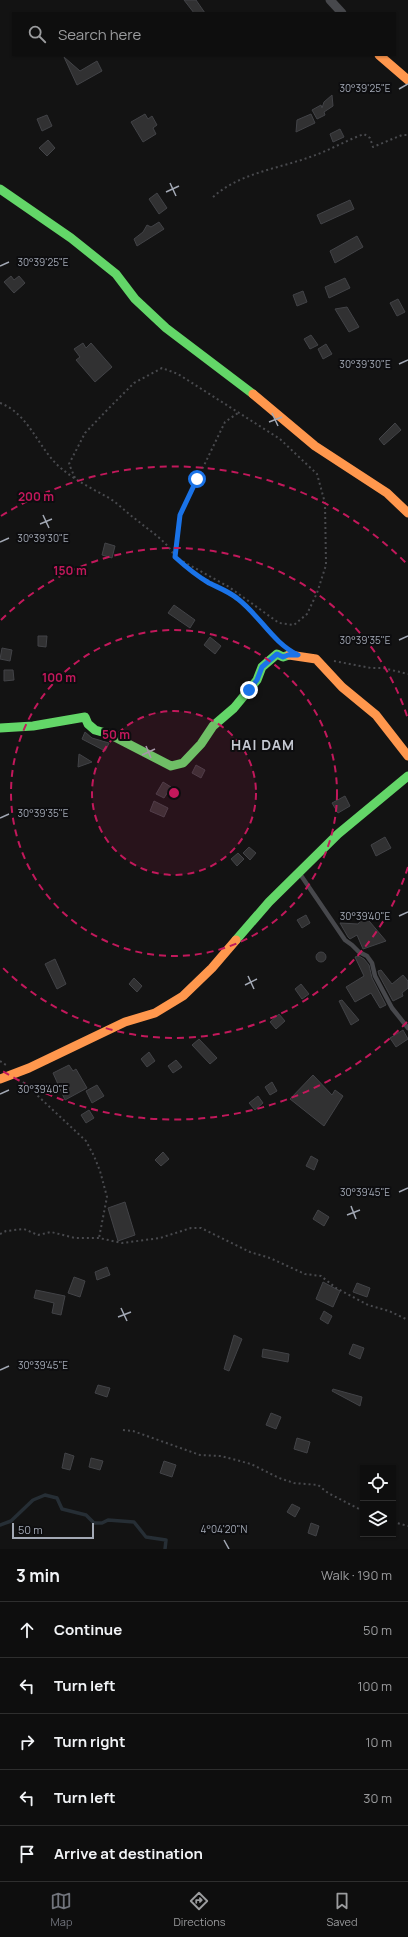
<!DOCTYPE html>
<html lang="en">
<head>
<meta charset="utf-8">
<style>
	:root { --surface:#0e0e0e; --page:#1c1c1c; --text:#f1f3f6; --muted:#9b9c9e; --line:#2e2e2e; --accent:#71747c }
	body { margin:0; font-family:Manrope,sans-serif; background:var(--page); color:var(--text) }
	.controls { position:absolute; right:12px; bottom:12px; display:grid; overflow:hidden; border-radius:0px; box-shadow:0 1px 3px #0004 }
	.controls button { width:36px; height:36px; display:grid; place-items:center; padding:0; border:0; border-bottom:1px solid var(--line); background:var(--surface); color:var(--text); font:20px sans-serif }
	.scale { position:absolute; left:12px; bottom:10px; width:82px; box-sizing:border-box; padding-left:4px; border:2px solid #a3a9b5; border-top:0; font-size:11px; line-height:14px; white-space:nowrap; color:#a3a9b5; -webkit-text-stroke:3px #0d0d0f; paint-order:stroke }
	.stop { position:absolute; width:12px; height:12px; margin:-9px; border:3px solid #1a73e8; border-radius:50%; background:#fff }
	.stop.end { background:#1a73e8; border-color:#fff; box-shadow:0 1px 4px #0008 }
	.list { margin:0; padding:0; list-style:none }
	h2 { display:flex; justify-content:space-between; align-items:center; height:52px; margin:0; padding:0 16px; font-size:17px }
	h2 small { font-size:13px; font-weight:400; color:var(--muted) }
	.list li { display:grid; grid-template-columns:26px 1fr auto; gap:12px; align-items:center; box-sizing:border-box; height:56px; padding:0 16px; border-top:1px solid var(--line) }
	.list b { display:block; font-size:15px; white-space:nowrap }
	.list em { font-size:13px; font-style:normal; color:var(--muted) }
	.icon { flex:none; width:22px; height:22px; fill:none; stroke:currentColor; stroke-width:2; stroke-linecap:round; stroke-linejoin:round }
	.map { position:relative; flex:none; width:408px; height:1549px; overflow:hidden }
	.search { position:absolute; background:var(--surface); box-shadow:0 1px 3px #0004; left:12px; right:12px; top:12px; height:44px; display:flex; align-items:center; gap:10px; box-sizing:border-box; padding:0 14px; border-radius:0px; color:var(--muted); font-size:15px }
	.sheet { height:332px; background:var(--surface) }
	nav { display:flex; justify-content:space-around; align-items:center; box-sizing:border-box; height:56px; border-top:1px solid var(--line); background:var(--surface); font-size:11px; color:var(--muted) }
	nav a { display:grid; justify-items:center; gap:2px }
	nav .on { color:var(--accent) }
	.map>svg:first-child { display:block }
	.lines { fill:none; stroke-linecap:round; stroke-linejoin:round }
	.stream { stroke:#262e35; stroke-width:3.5 }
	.building { fill:#313132; stroke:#424347 }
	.path { stroke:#494a4e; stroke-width:2; stroke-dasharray:2 3; stroke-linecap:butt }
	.lane { stroke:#47484c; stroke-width:4.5 }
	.street { stroke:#47484c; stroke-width:9 }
	.fast { stroke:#63d668; stroke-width:9 }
	.slow { stroke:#ff974d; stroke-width:9 }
	.route { stroke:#1a73e8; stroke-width:5 }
	.ticks { fill:none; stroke:#a3a9b5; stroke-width:1.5 }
	.ring { fill:none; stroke:#c2185b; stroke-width:2; stroke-dasharray:7 5 }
	.labels { text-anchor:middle; stroke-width:4; stroke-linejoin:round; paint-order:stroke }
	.district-label { font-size:14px; font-weight:bold; letter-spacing:1px; fill:#c4c8d1; stroke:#0d0d0f }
	.ticks-label { font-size:10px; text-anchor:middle; fill:#a3a9b5; stroke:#0d0d0f; stroke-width:4; stroke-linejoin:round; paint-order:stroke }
	.centre { fill:#c2185b; stroke:#0d0d0f; stroke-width:2 }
	.ring-label { font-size:12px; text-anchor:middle; font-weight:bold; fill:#c2185b; stroke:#0d0d0f; stroke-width:4; stroke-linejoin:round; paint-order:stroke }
</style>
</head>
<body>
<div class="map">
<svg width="408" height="1549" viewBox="0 0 408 1549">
	<rect width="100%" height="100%" fill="#131313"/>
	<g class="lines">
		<polyline class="stream" points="0,1525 11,1521 33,1500 45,1495 57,1498 62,1509 86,1515 94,1523 102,1523 108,1520 134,1522 146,1537 166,1540 165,1549"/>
	</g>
	<g class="building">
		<polygon points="184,0 196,0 205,13 194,13"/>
		<polygon points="64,57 80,71 97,61 102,71 77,85"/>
		<polygon points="332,95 333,106 324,112 325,115 317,119 312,110 321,105 322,108 324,102"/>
		<polygon points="145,114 148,119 152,116 157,125 153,128 156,134 143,142 131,122"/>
		<polygon points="311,114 315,123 296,132 297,120"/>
		<polygon points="47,115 52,126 42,131 37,119"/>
		<polygon points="340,129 344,137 333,142 330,134"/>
		<polygon points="48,140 55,148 47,156 39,148"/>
		<polygon points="157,193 167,208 159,214 149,199"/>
		<polygon points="350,200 354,209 321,224 317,215"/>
		<polygon points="159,222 164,229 137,246 134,239 143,232 147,225 151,227"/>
		<polygon points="357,236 363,247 335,263 330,251"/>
		<polygon points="11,276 14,280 19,276 25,283 14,293 4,282"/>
		<polygon points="345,278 350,288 329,298 325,287"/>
		<polygon points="303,291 307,302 297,306 293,295"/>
		<polygon points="398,299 405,312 397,316 390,303"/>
		<polygon points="347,307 359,327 349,332 335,309"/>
		<polygon points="311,335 318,345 310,349 304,339"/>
		<polygon points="83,343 86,348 91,343 112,367 95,382 76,360 80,357 74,349"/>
		<polygon points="326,344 332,354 323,359 318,349"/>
		<polygon points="395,423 401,430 384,445 379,439"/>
		<polygon points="105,543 115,546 112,558 102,555"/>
		<polygon points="174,605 195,620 190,628 168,613"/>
		<polygon points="38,636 47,636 46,647 38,646"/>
		<polygon points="210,637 221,646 215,654 204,645"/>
		<polygon points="2,648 12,650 10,661 0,659"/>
		<polygon points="4,670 13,670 14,680 4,681"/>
		<polygon points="85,732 92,738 109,743 105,751 82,739"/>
		<polygon points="79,754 92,762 78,767"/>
		<polygon points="196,765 205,770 201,778 192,773"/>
		<polygon points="163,782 171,787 164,798 156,794"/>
		<polygon points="345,796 350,806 338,813 332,803"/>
		<polygon points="154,801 168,808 164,817 150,811"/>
		<polygon points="385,837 391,848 376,856 371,845"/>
		<polygon points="249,847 256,853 250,860 243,853"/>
		<polygon points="238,853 244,859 237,866 231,859"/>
		<polygon points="306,915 310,923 302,928 297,920"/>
		<polygon points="364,917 370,922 386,941 363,949 357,935 350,939 348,937 340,923 358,924"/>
		<circle cx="321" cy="957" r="5"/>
		<polygon points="359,956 364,959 369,965 372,978 386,1005 380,1008 371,993 355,1002 346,987 364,976 355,957"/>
		<polygon points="55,959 66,984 57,989 45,964"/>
		<polygon points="381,970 392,984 403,975 408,981 408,988 402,993 403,996 393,1001 379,975 378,971"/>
		<polygon points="134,978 142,986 137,992 129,984"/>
		<polygon points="301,984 309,994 302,999 295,989"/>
		<polygon points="342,1000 359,1020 351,1025 339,1001"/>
		<polygon points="279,1014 285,1021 276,1029 270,1022"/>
		<polygon points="403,1030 408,1039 396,1047 390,1038"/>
		<polygon points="199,1039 217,1058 210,1064 192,1045"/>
		<polygon points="149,1052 155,1061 147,1067 141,1059"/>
		<polygon points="176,1060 182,1067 173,1073 168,1066"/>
		<polygon points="69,1065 73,1071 76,1069 87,1088 65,1100 53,1073"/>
		<polygon points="313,1075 332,1095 335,1090 343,1096 324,1126 290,1099"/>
		<polygon points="272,1082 277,1091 270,1095 265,1087"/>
		<polygon points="97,1085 104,1096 92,1103 86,1091"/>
		<polygon points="258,1096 263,1103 255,1110 249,1103"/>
		<polygon points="89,1110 94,1118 86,1123 81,1115"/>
		<polygon points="163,1152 169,1159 161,1166 155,1160"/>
		<polygon points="311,1156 318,1160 314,1170 306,1166"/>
		<polygon points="125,1202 135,1235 118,1241 108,1208"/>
		<polygon points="318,1210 329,1217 324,1226 313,1219"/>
		<polygon points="107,1267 110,1275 97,1280 95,1272"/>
		<polygon points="74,1277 85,1281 80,1297 68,1293"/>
		<polygon points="323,1282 340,1291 333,1307 316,1299"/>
		<polygon points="357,1283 370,1288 367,1297 353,1292"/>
		<polygon points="36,1290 65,1296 61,1315 52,1313 54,1303 34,1298"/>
		<polygon points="324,1311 332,1316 328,1324 320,1319"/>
		<polygon points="234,1335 242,1339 229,1371 224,1369"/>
		<polygon points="353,1344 364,1348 360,1359 349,1354"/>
		<polygon points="263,1349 289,1354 288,1362 262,1357"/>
		<polygon points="98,1385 110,1388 107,1397 95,1393"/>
		<polygon points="333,1389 362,1397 360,1406 332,1391"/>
		<polygon points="271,1413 281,1417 276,1429 266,1425"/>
		<polygon points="297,1438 310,1442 307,1453 294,1449"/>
		<polygon points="65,1453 74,1456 70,1470 62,1468"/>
		<polygon points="91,1458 103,1461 100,1470 89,1467"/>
		<polygon points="164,1461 176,1465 172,1477 160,1473"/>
		<polygon points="292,1504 300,1508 295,1517 287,1512"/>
		<polygon points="311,1523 319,1526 316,1536 308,1533"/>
	</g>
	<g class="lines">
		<g class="path">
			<path d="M213,197C240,173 277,169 310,157C328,151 345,141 364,134L370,138L373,147L402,135H408"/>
			<path d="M0,403C30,414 39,451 62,469C76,481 93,489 109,498C120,505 128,514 138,521C151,532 167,541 175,557"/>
			<polyline points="75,478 69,464 85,433 109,408 134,383 162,368 178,374 280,439 317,474 325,503 326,565 317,593 307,614 294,625 279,623 229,587 175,557 180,515 225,422 238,413"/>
			<path d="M178,560C197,577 218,584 238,599C254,612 265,629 281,643"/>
			<polyline points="334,661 371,668 383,668 408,674"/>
			<polyline points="0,1061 6,1065"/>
			<polyline points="23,1082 86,1141 94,1156 100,1171 107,1197 99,1238"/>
			<polyline points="0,1234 6,1231 24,1229 38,1235 51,1232 75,1238 99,1238 122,1243 160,1238 191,1228 201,1228 250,1252 270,1258 305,1274 321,1276 336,1288 368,1305 389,1311 408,1320"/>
			<polyline points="123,1430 133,1431 200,1455 221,1456 251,1464 279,1478 294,1483 318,1485 328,1493 363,1511"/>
			<polyline points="393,1522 408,1526"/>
		</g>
		<polyline class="lane" points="300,874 345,940 352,945 359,952 367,956 372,963 375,976 392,1008 408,1028"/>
		<polyline class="street" points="330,0 342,13"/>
		<g class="fast">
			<polyline points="0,189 71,238 116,274 135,299 166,328 253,394"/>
			<polyline points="0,728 33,726 85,717 88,724 95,730 109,734 171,766 183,763 201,744 213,726 234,708 257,680 262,667 277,654 283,657 289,655"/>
			<polyline points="236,940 269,902 338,834 408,776"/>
		</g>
		<g class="slow">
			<polyline points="379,55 408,80"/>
			<polyline points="253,394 315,446 387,493 408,513"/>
			<polyline points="289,655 316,659 342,687 376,715 408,756"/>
			<polyline points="0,1079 29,1068 125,1022 155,1013 183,996 212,968 236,940"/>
		</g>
	</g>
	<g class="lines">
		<path class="route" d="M197,479L180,515L175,557C186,567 197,576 209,583C219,588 230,592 238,599C260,616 273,643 298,655H288L283,657L277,654L262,667L257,680L249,690"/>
	</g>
	<path class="ticks" d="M399,89L408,84M170,183L176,196M166,192L179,186M0,266L9,262M399,364L408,360M272,413L278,426M269,422L282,417M43,515L49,528M40,524L52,519M0,542L9,538M399,640L408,636M146,746L151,758M142,755L155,749M0,818L9,814M399,916L408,912M248,976L254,989M245,985L257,979M0,1094L9,1090M399,1192L408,1188M351,1206L356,1219M347,1215L360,1210M121,1308L127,1321M118,1317L131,1312M0,1370L9,1366M224,1540L229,1549"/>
	<circle cx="174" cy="793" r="82" fill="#c2185b" fill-opacity=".12"/>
	<g class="ring">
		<circle cx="174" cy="793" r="82"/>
		<circle cx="174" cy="793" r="163"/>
		<path d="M408 867A245 245 0 0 1 1 966M1 620A245 245 0 0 1 408 719"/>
		<path d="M407 1022A327 327 0 0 1 1 1070M1 516A327 327 0 0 1 407 564"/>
	</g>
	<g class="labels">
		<g class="district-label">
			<text x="263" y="750">HAI DAM</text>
		</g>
	</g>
	<g class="ticks-label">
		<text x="365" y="92">30°39'25"E</text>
		<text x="43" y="266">30°39'25"E</text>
		<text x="365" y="368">30°39'30"E</text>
		<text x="43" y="542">30°39'30"E</text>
		<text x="365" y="644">30°39'35"E</text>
		<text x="43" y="817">30°39'35"E</text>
		<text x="365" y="920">30°39'40"E</text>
		<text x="43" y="1093">30°39'40"E</text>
		<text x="365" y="1196">30°39'45"E</text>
		<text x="43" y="1369">30°39'45"E</text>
		<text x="224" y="1533">4°04'20"N</text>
	</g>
	<circle cx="174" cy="793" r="6" class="centre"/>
	<g class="ring-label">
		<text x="36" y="501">200 m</text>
		<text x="70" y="575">150 m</text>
		<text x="59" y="682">100 m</text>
		<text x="116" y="739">50 m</text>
	</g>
</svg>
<div class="controls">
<button><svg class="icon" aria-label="locate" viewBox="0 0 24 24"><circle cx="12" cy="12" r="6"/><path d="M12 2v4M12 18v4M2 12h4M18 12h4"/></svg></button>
<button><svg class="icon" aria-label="layers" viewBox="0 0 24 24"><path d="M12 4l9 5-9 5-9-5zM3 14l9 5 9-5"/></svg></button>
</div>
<div class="scale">50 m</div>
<div class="stop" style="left:197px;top:479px"></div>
<div class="stop end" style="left:249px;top:690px"></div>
<div class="search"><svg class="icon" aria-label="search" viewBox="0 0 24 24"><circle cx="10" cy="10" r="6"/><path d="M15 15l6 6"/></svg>Search here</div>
</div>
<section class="sheet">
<h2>3 min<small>Walk · 190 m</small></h2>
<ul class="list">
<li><svg class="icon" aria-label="ahead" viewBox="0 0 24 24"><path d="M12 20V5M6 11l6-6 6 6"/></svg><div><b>Continue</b></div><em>50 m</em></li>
<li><svg class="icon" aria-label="left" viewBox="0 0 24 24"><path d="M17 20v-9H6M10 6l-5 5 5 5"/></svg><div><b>Turn left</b></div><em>100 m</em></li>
<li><svg class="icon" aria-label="right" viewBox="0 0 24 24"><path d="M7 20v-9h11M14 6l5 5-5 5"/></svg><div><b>Turn right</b></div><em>10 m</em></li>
<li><svg class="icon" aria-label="left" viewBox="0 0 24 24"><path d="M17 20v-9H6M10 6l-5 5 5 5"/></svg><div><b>Turn left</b></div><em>30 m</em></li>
<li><svg class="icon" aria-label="arrive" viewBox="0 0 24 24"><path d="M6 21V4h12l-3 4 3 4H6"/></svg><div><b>Arrive at destination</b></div></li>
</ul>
</section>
<nav>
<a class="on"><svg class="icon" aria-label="map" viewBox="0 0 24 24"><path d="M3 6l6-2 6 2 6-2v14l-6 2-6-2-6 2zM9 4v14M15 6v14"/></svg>Map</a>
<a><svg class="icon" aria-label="directions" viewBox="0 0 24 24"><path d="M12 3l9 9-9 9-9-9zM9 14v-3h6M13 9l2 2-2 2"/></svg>Directions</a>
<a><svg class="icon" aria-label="saved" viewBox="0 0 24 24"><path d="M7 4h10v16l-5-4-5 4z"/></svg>Saved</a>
</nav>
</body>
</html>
